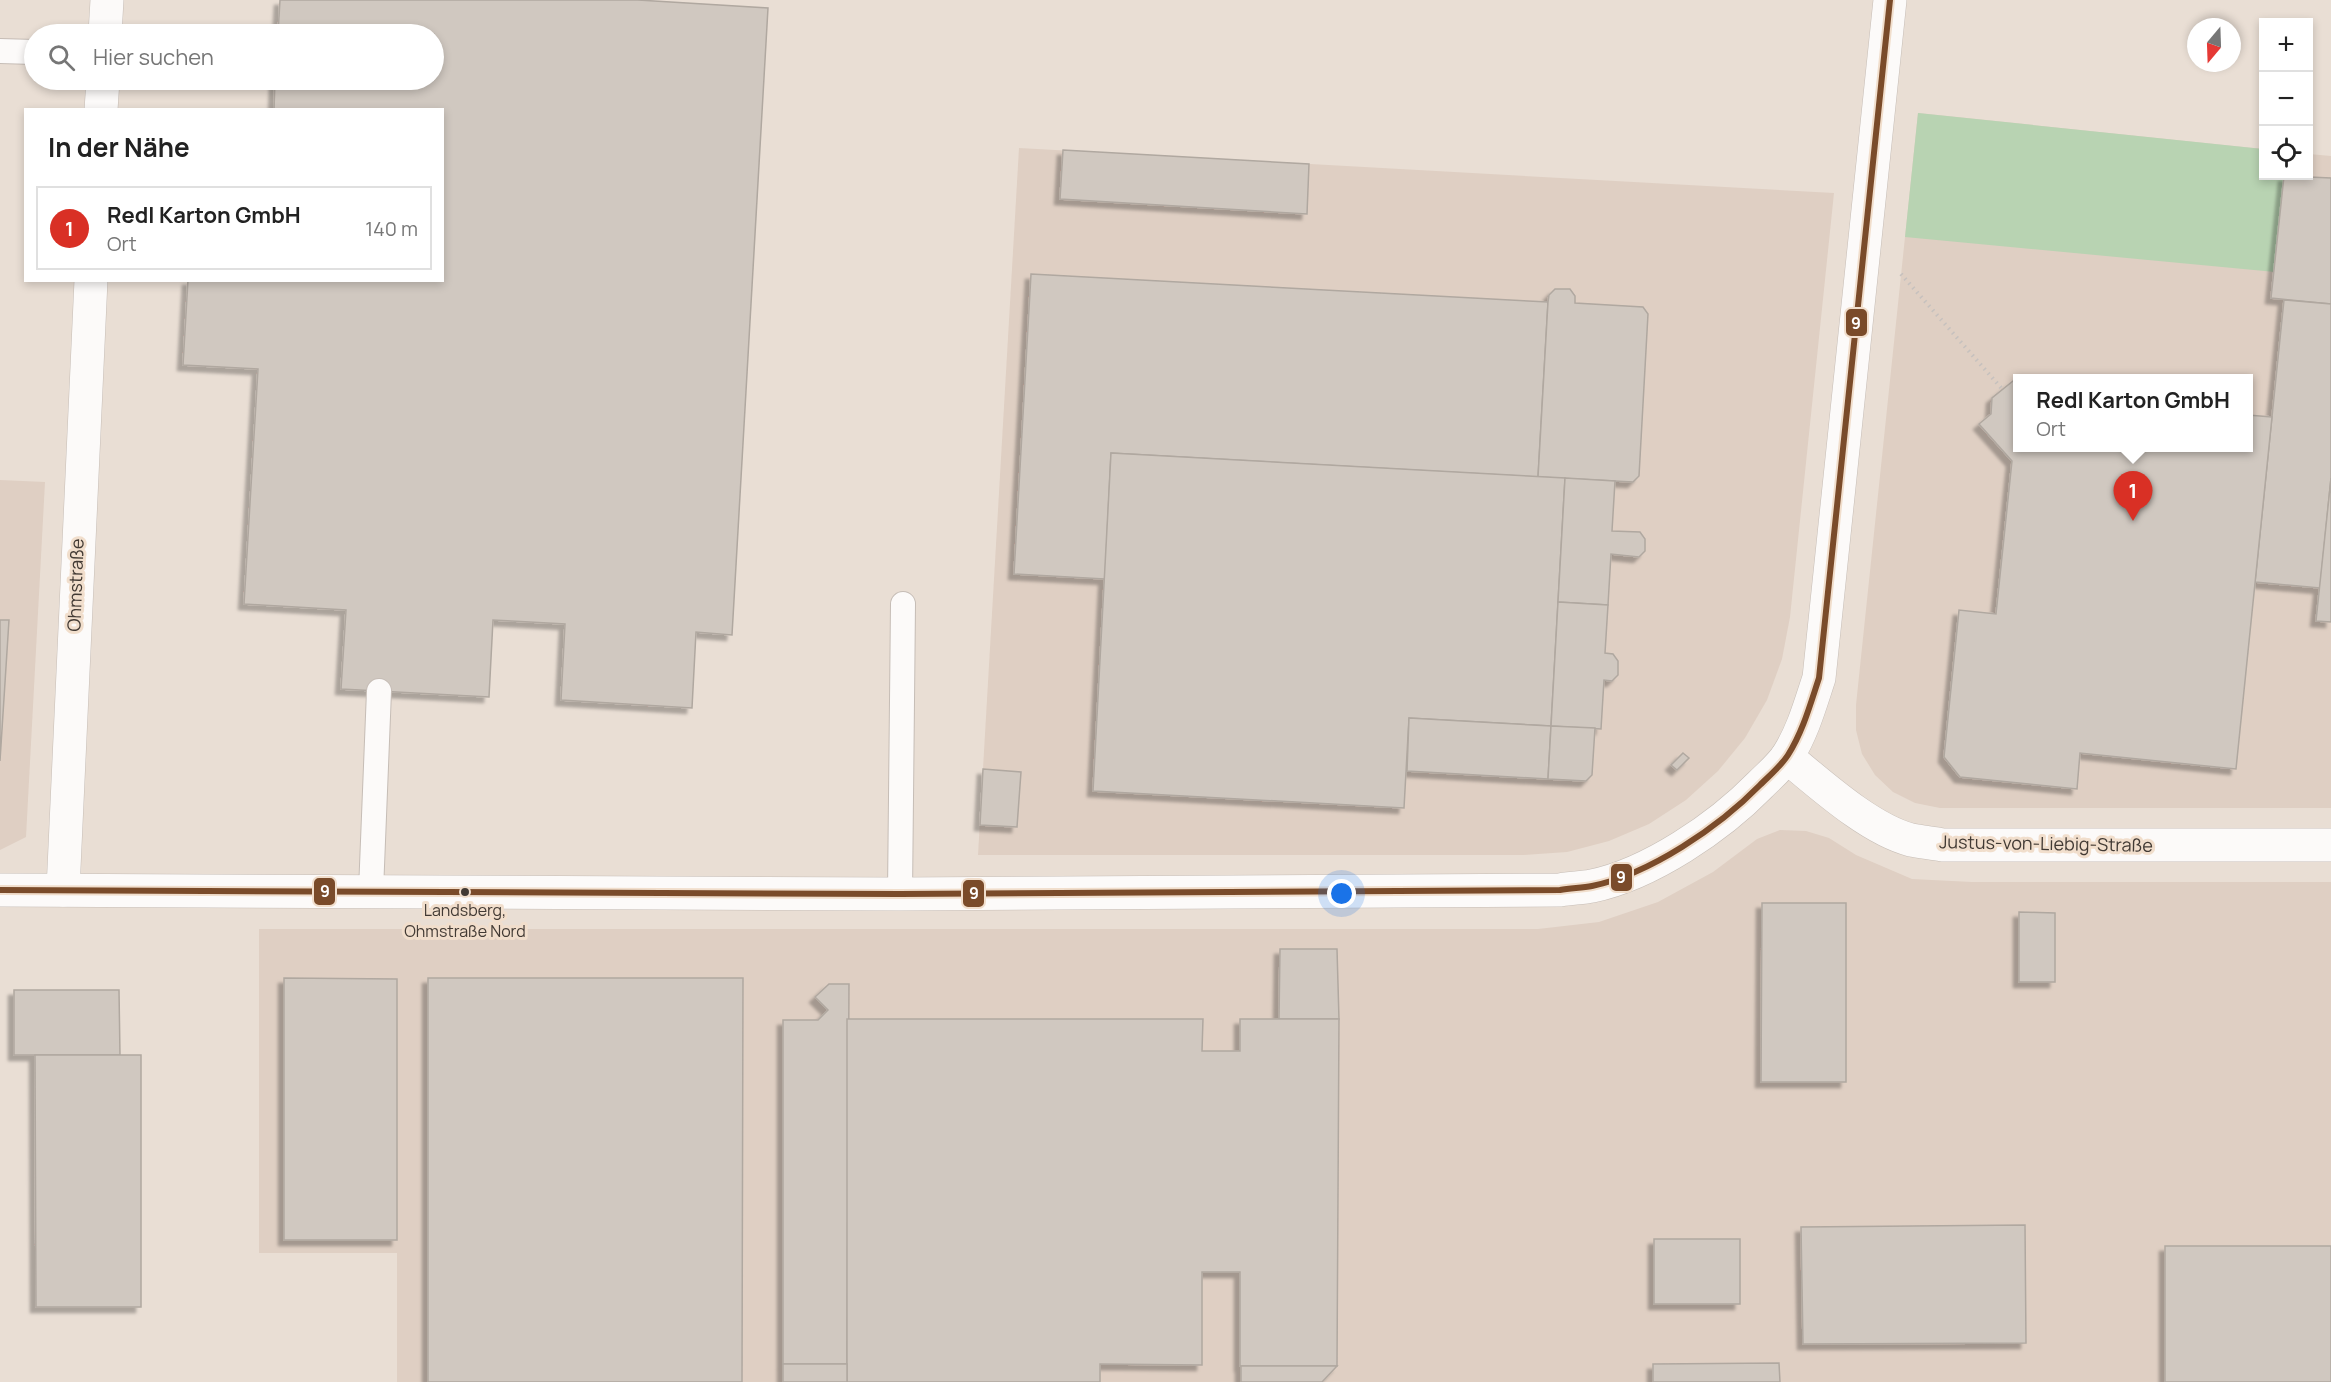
<!DOCTYPE html>
<html lang="de">
<head>
<meta charset="utf-8">
<style>
	:root { --surface:#fff; --page:#f2f2f2; --text:#222; --muted:#767676; --line:#e0e0e0; --accent:#d93025 }
	body { margin:0; font-family:Manrope,sans-serif; background:var(--page); color:var(--text) }
	.controls { position:absolute; right:18px; top:18px; display:grid; overflow:hidden; border-radius:0px; box-shadow:0 3px 9px #0003 }
	.controls button { width:54px; height:54px; display:grid; place-items:center; padding:0; border:0; border-bottom:2px solid var(--line); background:var(--surface); color:var(--text); font:30px sans-serif }
	.compass { position:absolute; left:2187px; top:18px; width:54px; height:54px; border-radius:50%; background:var(--surface); box-shadow:0 3px 9px #0003; rotate:199deg }
	.you { position:absolute; left:1342px; top:894px; width:21px; height:21px; margin:-15px; border:4px solid #fff; border-radius:50%; background:#1a73e8; box-shadow:0 0 0 9px #1a73e833 }
	.badge { display:grid; place-items:center; width:39px; height:39px; border-radius:50%; background:var(--accent); color:#fff; font-size:20px; font-weight:700 }
	.pin { position:absolute; translate:-50% -50px; filter:drop-shadow(0 2px 3px #0008) }
	.pin::after { content:''; position:absolute; top:32px; width:21px; height:18px; background:inherit; clip-path:polygon(0 0,100% 0,50% 100%) }
	.popup { position:absolute; left:2013px; top:374px; width:240px; height:78px; box-sizing:border-box; display:grid; place-content:center; border-radius:0px; background:var(--surface); filter:drop-shadow(0 2px 4px #0005); font-size:20px; white-space:nowrap; color:var(--muted) }
	.popup b { font-size:22px; color:var(--text) }
	.popup::after { content:''; position:absolute; left:50%; top:100%; margin-left:-12px; border:12px solid transparent; border-top-color:var(--surface) }
	.list { margin:0; padding:0; list-style:none }
	h2 { display:flex; justify-content:space-between; align-items:center; height:78px; margin:0; padding:0 24px; font-size:26px }
	h2 small { font-size:20px; font-weight:400; color:var(--muted) }
	.list li { display:grid; grid-template-columns:39px 1fr auto; gap:18px; align-items:center; box-sizing:border-box; height:84px; margin:0 12px 12px; padding:0 12px; border:2px solid var(--line); border-radius:0px }
	.list b { display:block; font-size:22px; white-space:nowrap }
	.list p { margin:0; font-size:20px; white-space:nowrap; color:var(--muted) }
	.list em { font-size:20px; font-style:normal; color:var(--muted) }
	.icon { flex:none; width:33px; height:33px; fill:none; stroke:currentColor; stroke-width:2; stroke-linecap:round; stroke-linejoin:round }
	.map { position:relative; flex:none; width:2331px; height:1382px; overflow:hidden }
	.search { position:absolute; background:var(--surface); box-shadow:0 3px 9px #0003; left:24px; top:24px; width:420px; height:66px; display:flex; align-items:center; gap:15px; box-sizing:border-box; padding:0 21px; border-radius:33px; color:var(--muted); font-size:22px }
	.panel { position:absolute; background:var(--surface); box-shadow:0 3px 9px #0003; left:24px; top:108px; width:420px; height:174px; border-radius:0px }
	.map>svg:first-child { display:block }
	.industrial { fill:#dfcfc3; fill-rule:evenodd }
	.green { fill:#b8d3b2 }
	.building { fill:#d0c8c0; stroke:#b0a8a0; stroke-width:1.5; filter:url(#shadow) }
	.lines { fill:none; stroke-linecap:round; stroke-linejoin:round }
	.service-casing { stroke:#c6bdb6; stroke-width:26 }
	.minor-casing { stroke:#c6bdb6; stroke-width:34 }
	.path { stroke:#c6c1be; stroke-width:4; stroke-dasharray:1.5 4.5; stroke-linecap:butt }
	.service { stroke:#fcfaf9; stroke-width:24 }
	.minor { stroke:#fcfaf9; stroke-width:33 }
	.bus-1-casing { stroke:#f1decc; stroke-width:10 }
	.bus-1 { stroke:#7a4b2a; stroke-width:6 }
	.bus-dot { fill:#423a34; stroke:#f1decc; stroke-width:2 }
	.labels { text-anchor:middle; stroke-width:6; stroke-linejoin:round; paint-order:stroke }
	.bus-label { font-size:16px; fill:#423a34; stroke:#f1decc }
	.street-label { font-size:18px; fill:#423a34; stroke:#f1decc }
	.line-badge { stroke:#f1decc; stroke-width:2 }
	.badge-label { font-size:16px; text-anchor:middle; font-weight:bold; fill:#fff }
</style>
</head>
<body>
<div class="map">
<svg width="2331" height="1382" viewBox="0 0 2331 1382">
	<defs>
		<filter id="shadow"><feDropShadow dx="-5.5" dy="5.5" stdDeviation="1.5" flood-color="#0004"/></filter>
	</defs>
	<rect width="100%" height="100%" fill="#e9ded4"/>
	<g class="industrial">
		<path d="M1918,113L2263,149L2264,176H2308L2309,154L2331,156V808H1940L1915,803L1893,792L1875,775L1862,754L1856,730V705ZM2018,378H2248V448H2018Z"/>
		<polygon points="1019,148 1834,193 1790,617 1782,659 1767,700 1745,738 1718,771 1686,800 1649,824 1609,841 1567,852 1524,855 978,855"/>
		<polygon points="0,480 45,482 26,837 0,850"/>
		<polygon points="1780,830 1806,831 1829,838 1856,855 1912,879 1972,882 2331,882 2331,1382 397,1382 397,1253 259,1253 259,929 1538,929 1599,922 1658,902 1713,872 1757,839"/>
	</g>
	<polygon class="green" points="1918,113 2263,149 2264,176 2284,176 2275,272 1905,237"/>
	<g class="building">
		<polygon points="280,0 638,0 768,8 732,635 696,632 692,708 561,700 565,624 493,620 489,697 341,689 346,610 244,604 258,369 183,365 188,280 442,280 442,110 274,110 275,80 434,80 434,34 278,34"/>
		<polygon points="1063,150 1309,164 1307,214 1060,199"/>
		<polygon points="2284,176 2331,178 2331,304 2271,298"/>
		<polygon points="1031,274 1548,302 1538,477 1111,453 1105,579 1014,574"/>
		<polygon points="1555,289 1570,289 1575,296 1575,303 1643,307 1648,314 1639,476 1633,482 1538,477 1548,302 1549,295"/>
		<polygon points="2284,300 2331,304 2331,478 2320,588 2255,582"/>
		<polygon points="2013,381 2018,382 2018,448 2248,448 2248,415 2272,417 2236,769 2080,753 2077,789 1960,777 1944,757 1959,610 1996,614 2012,461 1979,424 1991,414 1992,398"/>
		<polygon points="1111,453 1565,478 1551,726 1409,718 1404,808 1093,791"/>
		<polygon points="1565,478 1615,481 1612,531 1640,532 1645,539 1645,551 1639,557 1611,554 1608,605 1558,602"/>
		<polygon points="2331,478 2331,622 2316,621"/>
		<polygon points="1558,602 1608,605 1605,653 1613,654 1618,661 1618,675 1612,681 1604,680 1601,729 1551,726"/>
		<polygon points="0,620 9,620 0,761"/>
		<polygon points="1409,718 1551,726 1548,779 1407,771"/>
		<polygon points="1551,726 1595,728 1592,775 1586,781 1548,779"/>
		<polygon points="1683,753 1689,758 1677,770 1671,765"/>
		<polygon points="983,769 1021,772 1017,827 980,825"/>
		<polygon points="1762,903 1846,903 1846,1082 1761,1082"/>
		<polygon points="2019,912 2055,913 2055,982 2019,982"/>
		<polygon points="1280,949 1337,949 1339,1019 1279,1019"/>
		<polygon points="284,978 397,979 397,1240 284,1240"/>
		<polygon points="428,978 743,978 742,1382 428,1382"/>
		<polygon points="829,984 849,984 847,1364 783,1364 783,1020 818,1020 828,1010 815,997"/>
		<polygon points="14,990 119,990 120,1055 14,1055"/>
		<polygon points="847,1019 1203,1019 1202,1051 1240,1051 1240,1019 1339,1019 1337,1366 1240,1366 1240,1272 1202,1272 1202,1365 1100,1364 1100,1382 847,1382"/>
		<polygon points="35,1055 141,1055 141,1307 36,1307"/>
		<polygon points="2025,1225 2026,1343 1803,1344 1801,1227"/>
		<rect x="1654" y="1239" width="86" height="65"/>
		<rect x="2165" y="1246" width="166" height="136"/>
		<polygon points="1779,1363 1780,1382 1653,1382 1653,1364"/>
		<rect x="783" y="1364" width="64" height="18"/>
		<polygon points="1241,1366 1337,1366 1322,1382 1241,1382"/>
	</g>
	<g class="lines">
		<defs>
			<g id="service">
				<polyline points="0,51 34,52"/>
				<polyline points="371,891 379,691"/>
				<polyline points="900,894 903,604"/>
			</g>
			<g id="minor">
				<polyline points="105,34 107,0"/>
				<polyline points="101,110 103,80"/>
				<path d="M1787,757C1820,784 1869,829 1911,840C1921,842 1932,843 1943,845H2331"/>
				<path d="M0,890L900,894L1560,890C1571,888 1582,888 1592,886C1650,874 1719,827 1760,785C1769,776 1781,766 1788,755C1803,731 1810,705 1819,678L1890,0"/>
				<polyline points="63,890 91,280"/>
			</g>
		</defs>
		<use href="#service" class="service-casing"/>
		<use href="#minor" class="minor-casing"/>
		<polyline class="path" points="1901,274 2003,390"/>
		<use href="#service" class="service"/>
		<use href="#minor" class="minor"/>
		<defs>
			<path id="bus-1" d="M0,890L900,894L1560,890C1571,888 1582,888 1592,886C1650,874 1719,827 1760,785C1769,776 1781,766 1788,755C1803,731 1810,705 1819,678L1890,0"/>
		</defs>
		<use href="#bus-1" class="bus-1-casing"/>
		<use href="#bus-1" class="bus-1"/>
	</g>
	<circle class="bus-dot" cx="465" cy="892" r="5"/>
	<g class="labels">
		<g class="bus-label">
			<text x="465" y="916">Landsberg,<tspan x="465" dy="21">Ohmstraße Nord</tspan></text>
		</g>
		<g class="street-label">
			<text transform="translate(76 585) rotate(-88)" y="6">Ohmstraße</text>
			<text transform="translate(2046 844) rotate(1)" y="6">Justus-von-Liebig-Straße</text>
		</g>
	</g>
	<g class="line-badge">
		<rect x="1845" y="308" width="23" height="29" rx="6" fill="#7a4b2a"/>
		<rect x="1610" y="863" width="23" height="29" rx="6" fill="#7a4b2a"/>
		<rect x="313" y="877" width="23" height="29" rx="6" fill="#7a4b2a"/>
		<rect x="962" y="879" width="23" height="29" rx="6" fill="#7a4b2a"/>
	</g>
	<g class="badge-label">
		<text x="1856" y="329">9</text>
		<text x="1621" y="883">9</text>
		<text x="325" y="897">9</text>
		<text x="974" y="899">9</text>
	</g>
</svg>
<div class="controls">
<button>+</button>
<button>−</button>
<button><svg class="icon" aria-label="locate" viewBox="0 0 24 24"><circle cx="12" cy="12" r="6"/><path d="M12 2v4M12 18v4M2 12h4M18 12h4"/></svg></button>
</div>
<svg class="compass" viewBox="-18 -18 36 36"><path d="M0-13l5 13h-10z" fill="#e53935"/><path d="M0 13l5-13h-10z" fill="#767676"/></svg>
<div class="you"></div>
<div class="pin badge" style="left:2133px;top:521px">1</div>
<div class="popup"><b>Redl Karton GmbH</b>Ort</div>
<div class="search"><svg class="icon" aria-label="search" viewBox="0 0 24 24"><circle cx="10" cy="10" r="6"/><path d="M15 15l6 6"/></svg>Hier suchen</div>
<section class="panel">
<h2>In der Nähe<small></small></h2>
<ul class="list">
<li><span class="badge">1</span><div><b>Redl Karton GmbH</b><p>Ort</p></div><em>140 m</em></li>
</ul>
</section>
</div>
</body>
</html>
